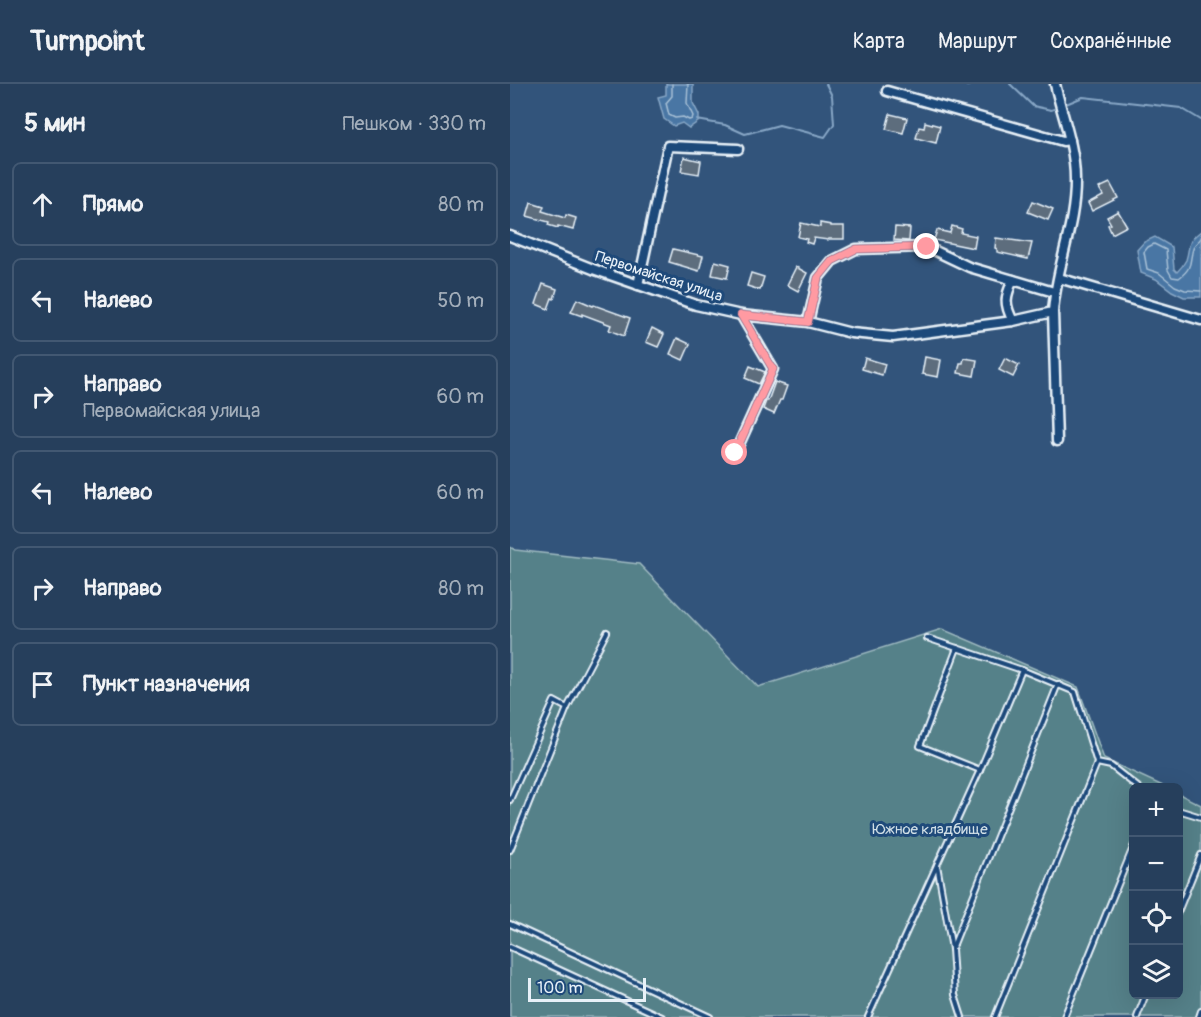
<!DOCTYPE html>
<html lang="ru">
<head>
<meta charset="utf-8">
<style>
	:root { --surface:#263f5c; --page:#2e4662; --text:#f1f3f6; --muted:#a4afbb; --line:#425872 }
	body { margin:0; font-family:Pangolin,sans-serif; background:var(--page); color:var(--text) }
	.controls { position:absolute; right:18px; bottom:18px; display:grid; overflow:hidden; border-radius:9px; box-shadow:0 6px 24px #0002 }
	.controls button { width:54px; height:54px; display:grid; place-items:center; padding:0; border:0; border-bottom:2px solid var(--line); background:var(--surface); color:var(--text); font:30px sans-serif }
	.scale { position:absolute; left:18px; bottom:15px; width:118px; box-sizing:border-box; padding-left:6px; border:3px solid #e8f1f8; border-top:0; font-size:16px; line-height:21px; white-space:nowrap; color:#e8f1f8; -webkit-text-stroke:4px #1f4a7a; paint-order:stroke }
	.stop { position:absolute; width:18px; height:18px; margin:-14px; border:4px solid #ff9aa2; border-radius:50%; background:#fff }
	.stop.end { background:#ff9aa2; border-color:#fff; box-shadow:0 2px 6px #0008 }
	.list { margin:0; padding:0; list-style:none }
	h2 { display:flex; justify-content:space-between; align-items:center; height:78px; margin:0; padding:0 24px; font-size:26px }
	h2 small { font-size:20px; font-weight:400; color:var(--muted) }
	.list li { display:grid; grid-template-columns:39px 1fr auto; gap:18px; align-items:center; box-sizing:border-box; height:84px; margin:0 12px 12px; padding:0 12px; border:2px solid var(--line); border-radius:9px }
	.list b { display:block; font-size:22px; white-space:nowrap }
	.list p { margin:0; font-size:20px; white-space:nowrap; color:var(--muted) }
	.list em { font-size:20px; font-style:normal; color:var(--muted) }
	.icon { flex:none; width:33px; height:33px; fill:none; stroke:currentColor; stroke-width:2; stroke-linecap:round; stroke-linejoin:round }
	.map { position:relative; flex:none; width:691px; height:933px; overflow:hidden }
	header { display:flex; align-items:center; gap:36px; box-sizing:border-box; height:84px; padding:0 30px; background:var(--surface); border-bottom:2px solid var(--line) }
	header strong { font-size:28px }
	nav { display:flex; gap:33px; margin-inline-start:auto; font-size:21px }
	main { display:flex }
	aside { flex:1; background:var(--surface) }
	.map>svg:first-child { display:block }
	.green { fill:#548189; stroke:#9eb9c0; stroke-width:1.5 }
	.water { fill:#4876a4; stroke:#88a7c6; stroke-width:1.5 }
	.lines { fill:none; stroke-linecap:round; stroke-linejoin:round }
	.shore { stroke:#a8c0d6; stroke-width:1.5 }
	.stream { stroke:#88a7c6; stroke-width:2 }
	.building { fill:#5d6d7d; stroke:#e8f1f8; stroke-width:1.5 }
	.lane-casing { stroke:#e8f1f8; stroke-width:8 }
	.street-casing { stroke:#e8f1f8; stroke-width:13 }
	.lane { stroke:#1f4a7a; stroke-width:4 }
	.street { stroke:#1f4a7a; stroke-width:8 }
	.route { stroke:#ff9aa2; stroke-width:8 }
	.labels { text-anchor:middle; stroke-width:6; stroke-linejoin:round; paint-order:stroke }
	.street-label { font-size:15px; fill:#e8f1f8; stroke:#1f4a7a }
	.park-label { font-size:15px; fill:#d2e0e7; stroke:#1f4a7a }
</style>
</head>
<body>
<header>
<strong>Turnpoint</strong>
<nav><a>Карта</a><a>Маршрут</a><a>Сохранённые</a></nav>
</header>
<main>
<aside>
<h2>5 мин<small>Пешком · 330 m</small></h2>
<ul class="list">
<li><svg class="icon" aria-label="ahead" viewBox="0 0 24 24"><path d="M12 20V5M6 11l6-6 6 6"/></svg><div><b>Прямо</b></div><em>80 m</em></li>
<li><svg class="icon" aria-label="left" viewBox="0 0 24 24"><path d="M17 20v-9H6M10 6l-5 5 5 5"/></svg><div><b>Налево</b></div><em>50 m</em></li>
<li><svg class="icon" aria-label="right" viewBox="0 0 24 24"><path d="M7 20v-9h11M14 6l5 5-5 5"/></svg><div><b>Направо</b><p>Первомайская улица</p></div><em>60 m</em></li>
<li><svg class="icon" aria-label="left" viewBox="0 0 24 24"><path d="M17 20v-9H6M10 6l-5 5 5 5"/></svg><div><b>Налево</b></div><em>60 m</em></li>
<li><svg class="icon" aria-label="right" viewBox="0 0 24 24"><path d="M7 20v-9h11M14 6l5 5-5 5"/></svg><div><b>Направо</b></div><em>80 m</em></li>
<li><svg class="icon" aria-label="arrive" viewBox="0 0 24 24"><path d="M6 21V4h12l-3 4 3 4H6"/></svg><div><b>Пункт назначения</b></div></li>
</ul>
</aside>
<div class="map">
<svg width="691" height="933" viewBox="0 0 691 933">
	<rect width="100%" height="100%" fill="#32547b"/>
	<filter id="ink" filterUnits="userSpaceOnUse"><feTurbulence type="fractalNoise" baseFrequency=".0167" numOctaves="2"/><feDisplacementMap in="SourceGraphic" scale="12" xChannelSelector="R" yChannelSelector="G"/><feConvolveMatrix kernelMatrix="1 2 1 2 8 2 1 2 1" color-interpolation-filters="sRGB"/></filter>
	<g filter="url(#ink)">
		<polygon class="green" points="0,463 5,466 129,480 248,603 432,545 568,603 594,675 655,703 624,704 624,910 668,910 669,710 691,721 691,933 0,933"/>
		<g class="water">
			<polygon points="156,0 183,0 183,19 189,31 189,37 179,44 172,39 164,42 154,35 148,13 156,11"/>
			<path d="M691,147V213H674L662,207L646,195L631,189L627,166L634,158L645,153L662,163L664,185L667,188C670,185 674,180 676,176C681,161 675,159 691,147Z"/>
		</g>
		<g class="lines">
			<g class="shore">
				<polyline points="162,0 162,12 156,19 159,31 165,34 173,33 179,36 182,35 183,32 177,19 178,0"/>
				<path d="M691,154C690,156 685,160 684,162C678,176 685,182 669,194L662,193L658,186L656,166L644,160L638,163L634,168L637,185L649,189L665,202L675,206L691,207"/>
			</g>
			<g class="stream">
				<polyline points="454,0 457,2 463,0"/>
				<polyline points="500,0 523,22 541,26 544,25"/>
				<polyline points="556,20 573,13 671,24 691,36"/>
				<polyline points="187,36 215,41 235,50 269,41 315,53 324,40 322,12 316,0"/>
			</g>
		</g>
		<g class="building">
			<polygon points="380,30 397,34 393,49 376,45"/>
			<polygon points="415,38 430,42 426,59 406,54 409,43 414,44"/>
			<polygon points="174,73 191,77 189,90 171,87"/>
			<polygon points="600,99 608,114 582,127 578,119 593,111 589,104"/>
			<polygon points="523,117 543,125 538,136 518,128"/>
			<polygon points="21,118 34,122 32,127 55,134 56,131 66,134 63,146 48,142 48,144 38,141 39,138 17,132"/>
			<polygon points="608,127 617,142 602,150 598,141 601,140 597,133"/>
			<polygon points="291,139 310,143 310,139 321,141 321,142 334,142 334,155 319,155 318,156 304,154 302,160 296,158 297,155 288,153"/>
			<polygon points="442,142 452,145 451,149 466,152 464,164 424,156 427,146 440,149"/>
			<polygon points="385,143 400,144 399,157 384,156"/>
			<polygon points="486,154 522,159 518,175 487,168 487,165 485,164"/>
			<polygon points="163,165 193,172 189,187 159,178"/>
			<polygon points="205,177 220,181 217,194 202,191"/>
			<polygon points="286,183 297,189 288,207 277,201"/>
			<polygon points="241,189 254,193 250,206 237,202"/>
			<polygon points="33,200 47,205 44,215 42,214 38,225 26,220"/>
			<polygon points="67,215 83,222 84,221 120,234 114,252 99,246 101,241 72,230 72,232 61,228"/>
			<polygon points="142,244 154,250 148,263 136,258"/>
			<polygon points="167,254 180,260 173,276 160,270"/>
			<polygon points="415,273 431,276 428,293 412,290"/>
			<polygon points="355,274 375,280 372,291 352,285"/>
			<polygon points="454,274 467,276 464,292 448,289 450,279 453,279"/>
			<polygon points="495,274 509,281 503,293 489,286"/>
			<polygon points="240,282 255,288 249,300 235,294"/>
			<polygon points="265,298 277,302 272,316 270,316 264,330 253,325 256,317 258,317"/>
		</g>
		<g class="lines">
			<defs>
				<g id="lane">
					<polyline points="417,554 512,586 565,608 587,679 601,682 629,704"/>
					<polyline points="447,564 410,662 470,686"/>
					<polyline points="57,624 97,548"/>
					<polyline points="0,716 44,617 57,624 0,766"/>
					<polyline points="668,726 691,733"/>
					<polyline points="427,781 442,865 445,911 452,933"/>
					<polyline points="668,828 691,771"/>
					<polyline points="0,840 200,933"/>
					<polyline points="0,863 152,933"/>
					<polyline points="442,865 548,600"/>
					<polyline points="358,933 470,686 512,586"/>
					<polyline points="485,933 587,679"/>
					<polyline points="554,933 624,761"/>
					<polyline points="627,933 636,910"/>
					<polyline points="689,933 691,927"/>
				</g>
				<g id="street">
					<path d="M545,0C552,31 565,63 565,95C566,141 546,183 543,228L547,357"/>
					<polyline points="377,7 553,57 560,56"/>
					<polyline points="0,152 83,185 186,221 231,231 298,238 341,249 383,253 503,237 543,228"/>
					<polyline points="549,194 691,236"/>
					<path d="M503,196C495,213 494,220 503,237"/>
					<polyline points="128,201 158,62 228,65"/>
					<polyline points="298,238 308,194 322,177 346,165 417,163 459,183 544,208"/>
					<polyline points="225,369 263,285 231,231"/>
				</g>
			</defs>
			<use href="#lane" class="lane-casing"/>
			<use href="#street" class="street-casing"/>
			<use href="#lane" class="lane"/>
			<use href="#street" class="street"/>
		</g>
	</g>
	<g class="lines" filter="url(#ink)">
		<polyline class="route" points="225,369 263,285 231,231 298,238 308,194 322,177 346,165 417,163"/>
	</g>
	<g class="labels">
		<g class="street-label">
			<text transform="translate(149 192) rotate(18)" y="5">Первомайская улица</text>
		</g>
		<g class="park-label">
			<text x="420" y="750">Южное кладбище</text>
		</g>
	</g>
</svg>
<div class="controls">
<button>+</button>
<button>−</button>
<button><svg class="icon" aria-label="locate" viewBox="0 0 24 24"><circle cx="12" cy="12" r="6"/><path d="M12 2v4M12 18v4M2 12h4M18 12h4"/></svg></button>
<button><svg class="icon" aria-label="layers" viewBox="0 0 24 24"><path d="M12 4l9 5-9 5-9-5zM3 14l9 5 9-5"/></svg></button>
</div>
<div class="scale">100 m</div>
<div class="stop" style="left:225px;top:369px"></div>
<div class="stop end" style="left:417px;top:163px"></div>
</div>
</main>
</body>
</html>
